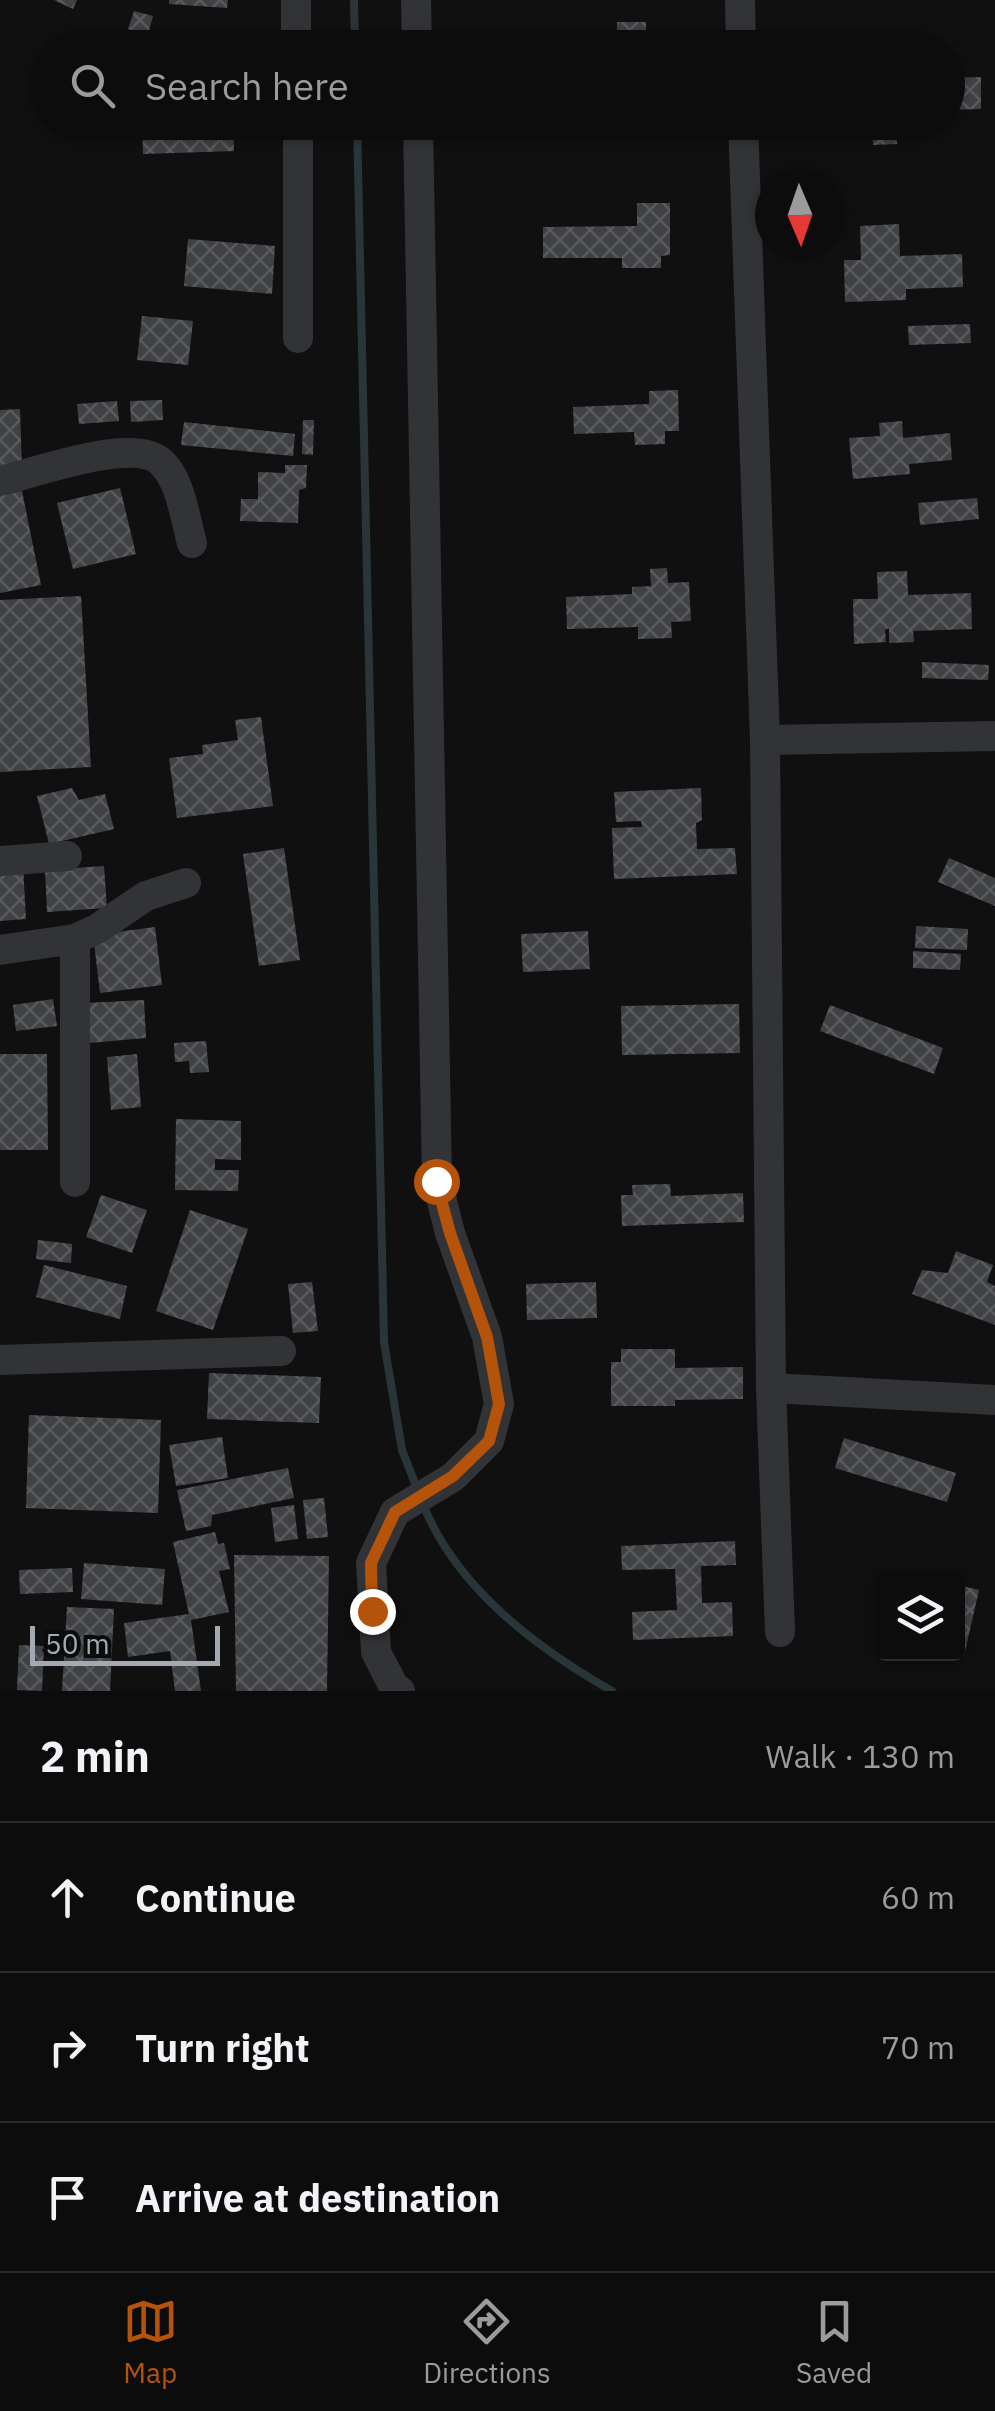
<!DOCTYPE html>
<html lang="en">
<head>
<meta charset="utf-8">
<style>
	:root { --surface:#0c0c0d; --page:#151516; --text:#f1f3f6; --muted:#9a9b9d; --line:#2c2c2e; --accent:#b45309 }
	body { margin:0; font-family:"IBM Plex Sans",sans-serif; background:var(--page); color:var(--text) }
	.controls { position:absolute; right:30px; bottom:30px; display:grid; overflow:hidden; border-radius:10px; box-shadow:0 2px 8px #0004 }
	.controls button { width:90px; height:90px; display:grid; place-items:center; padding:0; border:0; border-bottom:2px solid var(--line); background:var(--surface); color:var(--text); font:50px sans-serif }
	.compass { position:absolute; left:755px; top:170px; width:90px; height:90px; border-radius:50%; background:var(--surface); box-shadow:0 2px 8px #0004; rotate:178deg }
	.scale { position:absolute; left:30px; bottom:25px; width:190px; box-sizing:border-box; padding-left:10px; border:5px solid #a1aab2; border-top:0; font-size:28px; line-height:35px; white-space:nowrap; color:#a1aab2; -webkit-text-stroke:8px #0b0b0c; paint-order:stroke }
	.stop { position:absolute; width:30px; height:30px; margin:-22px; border:8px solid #b45309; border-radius:50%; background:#fff }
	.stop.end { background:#b45309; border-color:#fff; box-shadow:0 2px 10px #0008 }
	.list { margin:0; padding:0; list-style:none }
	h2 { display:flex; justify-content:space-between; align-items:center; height:130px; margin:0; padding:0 40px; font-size:42px }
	h2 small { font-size:32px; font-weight:400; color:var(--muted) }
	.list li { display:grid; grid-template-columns:65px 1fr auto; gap:30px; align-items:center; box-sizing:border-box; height:150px; padding:0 40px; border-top:2px solid var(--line) }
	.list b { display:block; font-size:38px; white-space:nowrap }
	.list em { font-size:32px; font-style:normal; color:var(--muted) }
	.icon { flex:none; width:55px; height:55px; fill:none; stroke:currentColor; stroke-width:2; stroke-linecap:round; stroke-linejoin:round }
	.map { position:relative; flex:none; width:995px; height:1691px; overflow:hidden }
	.search { position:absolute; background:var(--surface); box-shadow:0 2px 8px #0004; left:30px; right:30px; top:30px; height:110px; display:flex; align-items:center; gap:25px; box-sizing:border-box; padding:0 35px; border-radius:55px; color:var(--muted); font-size:38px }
	.sheet { height:580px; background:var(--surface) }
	nav { display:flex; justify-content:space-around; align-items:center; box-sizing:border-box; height:140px; border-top:2px solid var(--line); background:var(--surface); font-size:28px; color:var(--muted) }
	nav a { display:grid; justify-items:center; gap:5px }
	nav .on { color:var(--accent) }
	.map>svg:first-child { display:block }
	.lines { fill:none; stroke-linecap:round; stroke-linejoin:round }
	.stream { stroke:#2a353a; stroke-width:8 }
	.building { fill:url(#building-cross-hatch) }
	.minor { stroke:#313336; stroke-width:30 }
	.route { stroke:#b45309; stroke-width:12 }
</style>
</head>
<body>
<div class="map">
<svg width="995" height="1691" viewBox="0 0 995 1691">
	<defs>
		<pattern id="building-cross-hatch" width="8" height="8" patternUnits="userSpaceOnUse" patternTransform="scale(2.5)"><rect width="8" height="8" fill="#3f4144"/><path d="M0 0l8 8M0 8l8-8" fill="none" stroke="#585a5d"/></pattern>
	</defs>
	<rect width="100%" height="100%" fill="#101011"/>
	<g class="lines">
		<g class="stream">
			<polyline points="354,0 355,48"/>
			<polyline points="357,122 384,1342 402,1450 418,1491"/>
			<path d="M423,1504C456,1588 537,1648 612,1691"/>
		</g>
	</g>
	<g class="building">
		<polygon points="54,0 77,0 73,9"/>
		<polygon points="169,0 228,0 227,8 169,4"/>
		<polygon points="134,11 153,16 145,45 133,42 136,32 128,29"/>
		<polygon points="617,22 646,22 646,44 670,44 670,48 549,48 549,42 617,41"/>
		<polygon points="981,77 981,109 948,110 948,78"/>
		<polygon points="142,122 233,122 234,151 143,154"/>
		<polygon points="872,122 926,122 926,131 897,131 897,144 873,145"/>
		<polygon points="637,203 670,203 670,255 661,256 661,268 622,268 622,258 543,258 543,227 637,226"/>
		<polygon points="899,224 900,256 962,254 963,287 906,289 906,300 845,302 844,260 861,260 860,226"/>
		<polygon points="188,239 275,246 272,294 184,286"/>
		<polygon points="142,316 193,321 188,365 137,360"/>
		<polygon points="970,324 971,343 909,345 908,326"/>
		<polygon points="678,390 679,431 665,431 665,444 635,445 634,432 574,434 573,407 649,404 649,391"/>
		<polygon points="162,400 163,420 131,422 130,401"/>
		<polygon points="117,401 119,421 79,424 77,404"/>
		<polygon points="20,409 22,470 0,471 0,410"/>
		<polygon points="303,420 314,420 313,455 302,454"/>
		<polygon points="902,421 903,438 950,433 952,460 909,464 910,474 853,479 849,438 880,436 879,423"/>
		<polygon points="184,422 295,434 293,456 181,445"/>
		<polygon points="285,465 307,465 306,488 299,490 298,523 240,521 241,499 258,499 258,472 285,473"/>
		<polygon points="120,488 136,554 73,569 57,503"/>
		<polygon points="22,491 41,585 0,593 0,495"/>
		<polygon points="977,498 979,519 920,525 918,503"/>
		<polygon points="667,568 668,583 689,582 691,621 671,622 672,638 638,639 638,627 567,629 566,597 632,594 632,587 651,586 650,569"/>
		<polygon points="907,571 908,595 971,593 972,629 913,631 914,642 889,643 889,628 885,630 886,642 854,644 853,599 878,599 877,572"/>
		<polygon points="81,596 91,767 0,772 0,600"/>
		<polygon points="922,662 989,665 988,680 922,678"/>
		<polygon points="261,717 273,806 177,818 169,758 203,754 202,745 238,740 235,720"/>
		<polygon points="72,788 79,800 105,794 114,829 49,844 37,796"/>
		<polygon points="701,788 702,820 696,823 697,849 735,848 737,874 614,879 612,828 642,827 641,821 616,822 614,792"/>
		<polygon points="284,848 300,960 259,966 243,854"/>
		<polygon points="949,858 995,878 995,906 938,882"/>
		<polygon points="23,865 26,919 0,921 0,867"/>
		<polygon points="104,866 107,908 47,912 45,870"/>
		<polygon points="916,926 968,929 967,950 915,948"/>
		<polygon points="155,927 162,985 100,993 93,935"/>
		<polygon points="588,931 590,969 523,972 521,934"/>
		<polygon points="913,951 961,954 960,970 913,968"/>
		<polygon points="53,999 57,1026 16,1031 13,1005"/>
		<polygon points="144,1000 146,1038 89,1043 86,1003"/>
		<polygon points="739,1004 740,1053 622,1055 621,1006"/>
		<polygon points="830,1005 943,1048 934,1074 820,1031"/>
		<polygon points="206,1041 209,1072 190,1073 189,1061 175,1062 174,1043"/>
		<polygon points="0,1054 47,1054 48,1150 0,1150"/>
		<polygon points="137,1054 141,1107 111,1110 107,1057"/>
		<polygon points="176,1119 241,1121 241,1160 215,1159 215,1170 239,1170 238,1191 175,1190"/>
		<polygon points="670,1184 671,1196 743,1193 744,1222 622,1226 621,1195 633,1195 632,1185"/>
		<polygon points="101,1195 147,1210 132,1253 86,1237"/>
		<polygon points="190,1210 248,1229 213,1330 156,1311"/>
		<polygon points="38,1240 72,1244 71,1263 36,1259"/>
		<polygon points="956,1251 993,1265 987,1282 995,1286 995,1325 912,1294 922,1270 948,1273"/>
		<polygon points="44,1265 127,1286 120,1319 36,1297"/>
		<polygon points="312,1282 318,1331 293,1333 288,1284"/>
		<polygon points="596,1282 597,1318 527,1320 526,1284"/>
		<polygon points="621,1349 675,1349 675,1368 743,1367 743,1399 675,1400 675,1406 611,1406 611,1362 621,1362"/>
		<polygon points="209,1373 321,1377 319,1423 207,1419"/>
		<polygon points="29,1415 161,1420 158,1513 26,1508"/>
		<polygon points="222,1437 228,1478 176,1486 169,1445"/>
		<polygon points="844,1438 956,1473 947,1502 835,1468"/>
		<polygon points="288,1468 294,1498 212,1515 211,1526 186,1531 177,1490"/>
		<polygon points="324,1498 328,1537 307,1539 303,1500"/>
		<polygon points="294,1505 298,1539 275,1542 271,1508"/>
		<polygon points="215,1532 218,1544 224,1543 230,1569 219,1571 229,1612 191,1620 201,1691 175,1691 170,1651 128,1657 124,1623 189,1614 173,1542"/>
		<polygon points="735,1541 736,1565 701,1566 702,1603 732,1602 733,1636 633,1640 632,1612 677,1610 675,1569 622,1570 621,1546"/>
		<polygon points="234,1555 329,1556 327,1691 236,1691"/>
		<polygon points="84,1563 165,1569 162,1605 81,1599"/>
		<polygon points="72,1568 73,1592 20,1594 19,1570"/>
		<polygon points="958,1585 979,1590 964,1656 958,1654"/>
		<polygon points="67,1607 114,1609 110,1691 62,1691"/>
		<polygon points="19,1645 44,1646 42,1691 17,1690"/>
	</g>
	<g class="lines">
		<g class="minor">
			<polyline points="296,0 296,48"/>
			<polyline points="416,0 417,48"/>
			<polyline points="740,0 741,48"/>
			<polyline points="298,122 298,338"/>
			<polyline points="743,122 765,740 771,1388 780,1632"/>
			<path d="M0,481C35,473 134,436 161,462C181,480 185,519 192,543"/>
			<polyline points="765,740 995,736"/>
			<polyline points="0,861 67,856"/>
			<polyline points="0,950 75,939 97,929 146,896 186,883"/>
			<polyline points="75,1182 75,939"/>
			<polyline points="0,1360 281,1351"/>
			<polyline points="771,1388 995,1400"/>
			<polyline points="400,1691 394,1687 376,1652 371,1563 395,1512 453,1477 489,1441 499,1404 487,1337 450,1233 437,1181 418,122"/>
		</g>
	</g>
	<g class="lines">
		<polyline class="route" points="372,1611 371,1563 395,1512 453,1476 489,1441 499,1404 487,1337 450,1233 436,1181"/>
	</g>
</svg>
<div class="controls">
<button><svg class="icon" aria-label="layers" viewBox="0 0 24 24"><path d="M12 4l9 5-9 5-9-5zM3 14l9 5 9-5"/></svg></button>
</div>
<svg class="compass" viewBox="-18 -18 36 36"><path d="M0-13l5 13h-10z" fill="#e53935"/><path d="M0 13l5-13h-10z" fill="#9a9b9d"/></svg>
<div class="scale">50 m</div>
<div class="stop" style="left:436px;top:1181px"></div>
<div class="stop end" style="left:372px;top:1611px"></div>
<div class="search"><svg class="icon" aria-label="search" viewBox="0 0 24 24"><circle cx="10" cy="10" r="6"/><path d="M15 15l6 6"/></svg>Search here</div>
</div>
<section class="sheet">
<h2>2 min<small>Walk · 130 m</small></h2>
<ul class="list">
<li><svg class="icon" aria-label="ahead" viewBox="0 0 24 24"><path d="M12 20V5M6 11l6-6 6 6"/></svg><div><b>Continue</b></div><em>60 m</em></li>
<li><svg class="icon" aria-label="right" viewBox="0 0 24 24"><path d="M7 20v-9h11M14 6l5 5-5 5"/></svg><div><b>Turn right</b></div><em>70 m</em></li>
<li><svg class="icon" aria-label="arrive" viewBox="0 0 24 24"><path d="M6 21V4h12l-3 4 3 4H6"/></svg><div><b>Arrive at destination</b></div></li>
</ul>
</section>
<nav>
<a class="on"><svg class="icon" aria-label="map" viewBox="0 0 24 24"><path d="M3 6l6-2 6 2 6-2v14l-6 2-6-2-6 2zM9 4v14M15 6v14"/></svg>Map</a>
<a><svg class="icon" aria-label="directions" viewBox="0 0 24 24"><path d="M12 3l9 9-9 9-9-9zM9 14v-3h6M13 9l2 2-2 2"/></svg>Directions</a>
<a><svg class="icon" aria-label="saved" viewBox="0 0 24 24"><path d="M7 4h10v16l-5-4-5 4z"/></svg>Saved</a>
</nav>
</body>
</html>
